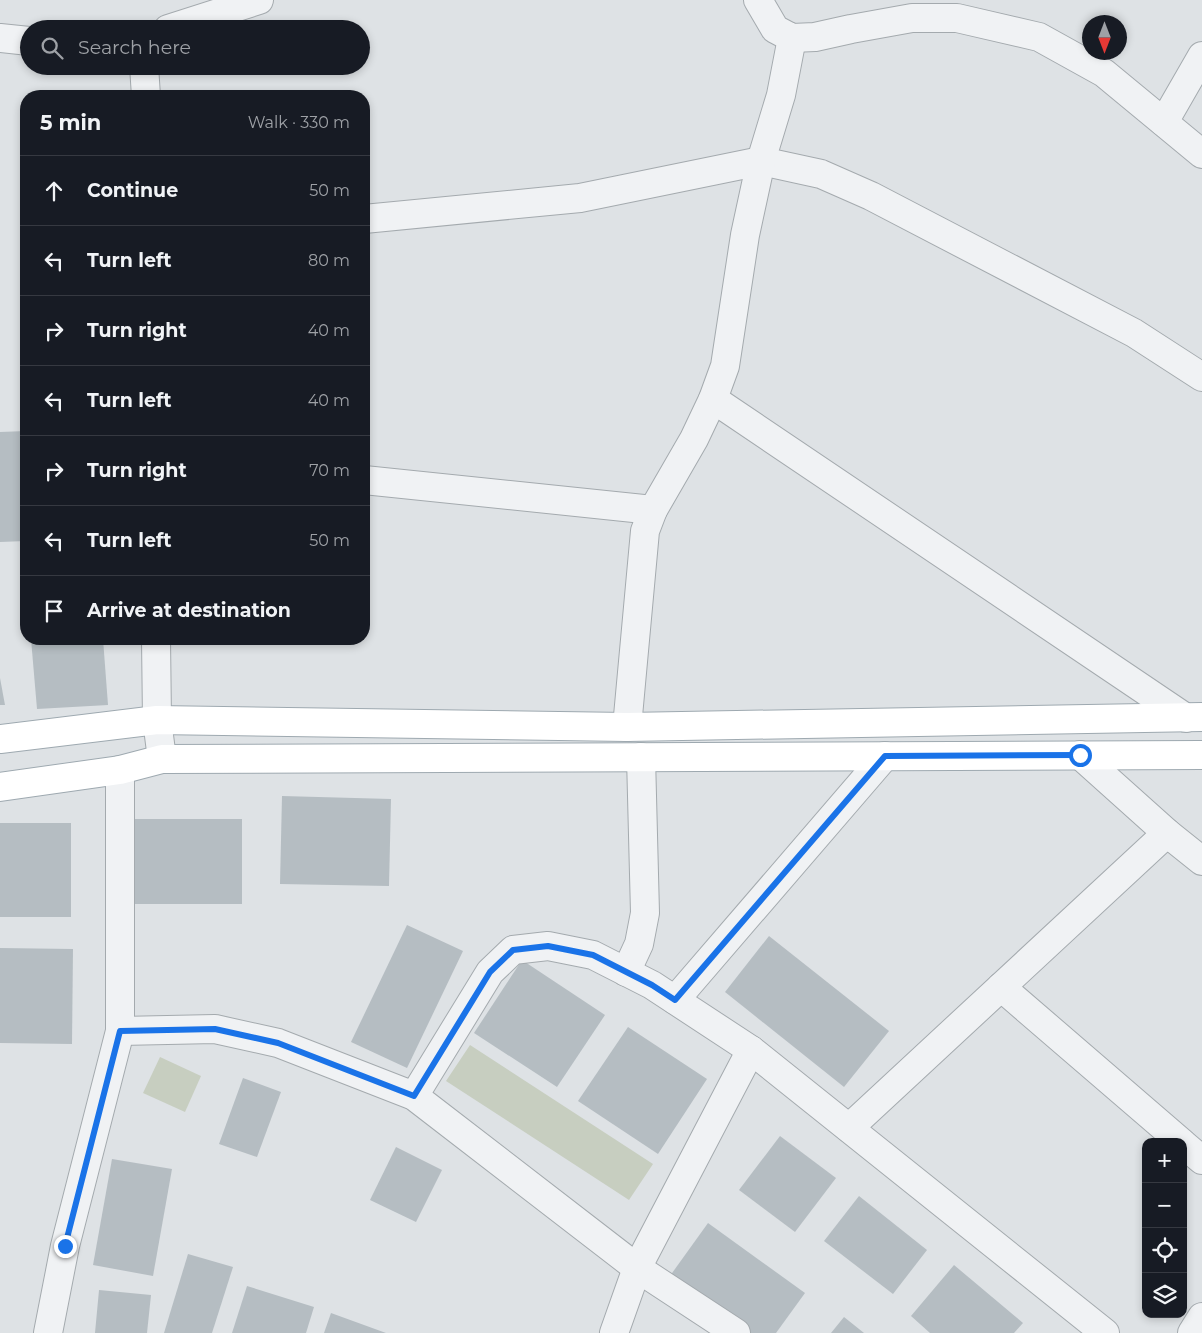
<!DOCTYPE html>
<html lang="en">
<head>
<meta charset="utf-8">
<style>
	:root { --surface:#171b24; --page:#20242c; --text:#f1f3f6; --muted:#9ea1a6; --line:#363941 }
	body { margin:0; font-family:Montserrat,sans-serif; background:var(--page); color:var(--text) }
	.controls { position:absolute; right:15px; bottom:15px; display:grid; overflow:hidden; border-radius:10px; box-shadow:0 2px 8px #0003 }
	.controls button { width:45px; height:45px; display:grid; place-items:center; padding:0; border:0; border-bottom:1px solid var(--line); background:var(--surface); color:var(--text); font:25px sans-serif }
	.compass { position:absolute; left:1082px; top:15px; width:45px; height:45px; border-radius:50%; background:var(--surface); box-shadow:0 2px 8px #0003; rotate:180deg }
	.stop { position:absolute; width:15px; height:15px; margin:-11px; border:4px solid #1a73e8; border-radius:50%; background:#fff }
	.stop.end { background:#1a73e8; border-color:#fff; box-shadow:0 1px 5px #0008 }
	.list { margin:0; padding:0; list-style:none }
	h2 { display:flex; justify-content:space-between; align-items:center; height:65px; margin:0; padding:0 20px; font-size:21px }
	h2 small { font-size:16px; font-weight:400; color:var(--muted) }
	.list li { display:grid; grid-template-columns:32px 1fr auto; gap:15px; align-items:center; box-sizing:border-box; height:70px; padding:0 20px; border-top:1px solid var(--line) }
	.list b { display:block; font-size:19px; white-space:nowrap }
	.list em { font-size:16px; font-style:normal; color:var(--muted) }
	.icon { flex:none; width:28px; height:28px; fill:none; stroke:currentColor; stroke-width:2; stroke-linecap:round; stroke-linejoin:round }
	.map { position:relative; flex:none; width:1202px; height:1333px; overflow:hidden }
	.search { position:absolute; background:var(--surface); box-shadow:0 2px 8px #0003; left:20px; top:20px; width:350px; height:55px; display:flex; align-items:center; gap:12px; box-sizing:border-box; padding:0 18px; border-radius:28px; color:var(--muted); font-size:19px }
	.panel { position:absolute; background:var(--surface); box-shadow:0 2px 8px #0003; left:20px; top:90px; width:350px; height:555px; border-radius:20px }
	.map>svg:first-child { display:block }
	.green { fill:#c7cec0 }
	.building { fill:#b5bdc2 }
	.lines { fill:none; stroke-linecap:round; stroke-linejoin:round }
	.minor-casing { stroke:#a4aaae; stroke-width:30 }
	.major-casing { stroke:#9ea9b0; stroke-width:30 }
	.minor { stroke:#f0f2f4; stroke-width:28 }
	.major { stroke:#fff; stroke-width:28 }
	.route { stroke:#1a73e8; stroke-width:6 }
</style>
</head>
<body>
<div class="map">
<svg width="1202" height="1333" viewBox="0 0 1202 1333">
	<rect width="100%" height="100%" fill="#dee2e5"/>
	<g class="green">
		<polygon points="470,1045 653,1164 629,1200 446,1081"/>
		<polygon points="160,1057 201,1076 185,1112 143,1093"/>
	</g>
	<g class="building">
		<polygon points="26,431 26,541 0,542 0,432"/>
		<polygon points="31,639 103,639 108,705 37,709"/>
		<polygon points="0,678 5,705 0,705"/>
		<polygon points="282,796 391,799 389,886 280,884"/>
		<rect x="130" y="819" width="112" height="85"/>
		<rect x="0" y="823" width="71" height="94"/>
		<polygon points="407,925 463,951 407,1068 351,1042"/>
		<polygon points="769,936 889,1031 844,1087 725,992"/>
		<polygon points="0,948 73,949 72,1044 0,1043"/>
		<polygon points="522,960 605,1015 557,1087 474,1033"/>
		<polygon points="628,1027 707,1079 658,1154 578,1101"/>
		<polygon points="243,1078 281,1092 257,1157 219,1144"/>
		<polygon points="780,1136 836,1178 795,1232 739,1190"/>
		<polygon points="396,1147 442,1170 416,1222 370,1200"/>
		<polygon points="112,1159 172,1169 153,1276 93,1265"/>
		<polygon points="859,1196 927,1250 893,1294 824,1241"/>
		<polygon points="708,1223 805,1293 776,1333 727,1333 662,1287"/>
		<polygon points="188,1254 233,1267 212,1333 164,1333"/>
		<polygon points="954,1265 1023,1323 1014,1333 930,1333 911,1316"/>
		<polygon points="247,1286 314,1307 306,1333 232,1333"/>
		<polygon points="99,1290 151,1295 147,1333 95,1333"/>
		<polygon points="331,1313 386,1333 324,1333"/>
		<polygon points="844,1317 864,1333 831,1333"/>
	</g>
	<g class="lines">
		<defs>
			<g id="minor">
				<polyline points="758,0 775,29 792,38 815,37 851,29 912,18 957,18 1039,37 1104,73 1202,154"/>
				<polyline points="168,29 259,0"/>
				<polyline points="0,38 29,41"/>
				<polyline points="144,66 146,96"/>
				<polyline points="1164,122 1202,56"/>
				<polyline points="364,219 580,198 761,161 821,174 871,196 1134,333 1202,377"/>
				<polyline points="713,399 1186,718"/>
				<polyline points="364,480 653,510"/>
				<polyline points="156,639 157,720 162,759"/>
				<polyline points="627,727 645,531 653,510 694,439 713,399 725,366 745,235 761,161 781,95 792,38"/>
				<polyline points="1080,755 1167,833"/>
				<polyline points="626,972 639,944 645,913 641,757"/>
				<polyline points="1001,987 1181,1142"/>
				<polyline points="675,1000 885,756"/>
				<polyline points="120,1031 215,1029 278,1043 414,1096 637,1268 736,1333"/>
				<polyline points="414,1096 490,972 513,950 548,946 593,955 652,985 751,1050 1105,1333"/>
				<polyline points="849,1128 1167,833 1202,861"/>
				<polyline points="1183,1144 1202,1160"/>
				<polyline points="48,1333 65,1246 120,1031 120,770"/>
				<polyline points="614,1333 637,1268 751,1050"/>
				<polyline points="1192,1333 1202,1317"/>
			</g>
			<g id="major">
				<polyline points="0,739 157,720 627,727 1202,717"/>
				<polyline points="0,787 120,770 162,759 1202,755"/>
			</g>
		</defs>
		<use href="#minor" class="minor-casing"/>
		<use href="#major" class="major-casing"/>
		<use href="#minor" class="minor"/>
		<use href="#major" class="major"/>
	</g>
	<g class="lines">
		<polyline class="route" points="65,1246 120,1031 215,1029 278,1043 414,1096 490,972 513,950 548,946 593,955 652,985 675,1000 885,756 1080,755"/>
	</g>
</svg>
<div class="controls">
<button>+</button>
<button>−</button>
<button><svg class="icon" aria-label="locate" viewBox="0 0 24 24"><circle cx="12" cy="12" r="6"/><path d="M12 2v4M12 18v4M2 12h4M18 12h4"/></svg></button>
<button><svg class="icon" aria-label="layers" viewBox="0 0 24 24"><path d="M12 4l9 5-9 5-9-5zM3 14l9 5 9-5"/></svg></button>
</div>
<svg class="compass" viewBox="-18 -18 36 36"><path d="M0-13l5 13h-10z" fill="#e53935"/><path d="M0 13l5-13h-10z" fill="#9ea1a6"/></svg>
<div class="stop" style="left:1080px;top:755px"></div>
<div class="stop end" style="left:65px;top:1246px"></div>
<div class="search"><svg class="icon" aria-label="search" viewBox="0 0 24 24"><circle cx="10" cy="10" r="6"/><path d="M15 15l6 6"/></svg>Search here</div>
<section class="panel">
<h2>5 min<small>Walk · 330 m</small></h2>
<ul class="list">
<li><svg class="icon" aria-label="ahead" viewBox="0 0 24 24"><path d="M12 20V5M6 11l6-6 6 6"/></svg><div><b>Continue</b></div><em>50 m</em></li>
<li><svg class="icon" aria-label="left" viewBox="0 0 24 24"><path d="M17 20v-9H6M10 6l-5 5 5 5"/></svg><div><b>Turn left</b></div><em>80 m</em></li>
<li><svg class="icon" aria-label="right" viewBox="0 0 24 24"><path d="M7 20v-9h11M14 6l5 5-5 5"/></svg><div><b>Turn right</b></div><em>40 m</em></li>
<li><svg class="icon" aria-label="left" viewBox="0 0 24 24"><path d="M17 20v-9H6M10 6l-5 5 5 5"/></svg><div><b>Turn left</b></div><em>40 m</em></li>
<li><svg class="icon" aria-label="right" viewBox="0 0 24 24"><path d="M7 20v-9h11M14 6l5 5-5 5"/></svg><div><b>Turn right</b></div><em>70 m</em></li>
<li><svg class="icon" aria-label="left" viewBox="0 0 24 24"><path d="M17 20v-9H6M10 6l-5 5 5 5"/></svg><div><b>Turn left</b></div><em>50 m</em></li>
<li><svg class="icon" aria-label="arrive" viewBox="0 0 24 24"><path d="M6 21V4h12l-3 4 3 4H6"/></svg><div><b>Arrive at destination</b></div></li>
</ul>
</section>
</div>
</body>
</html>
